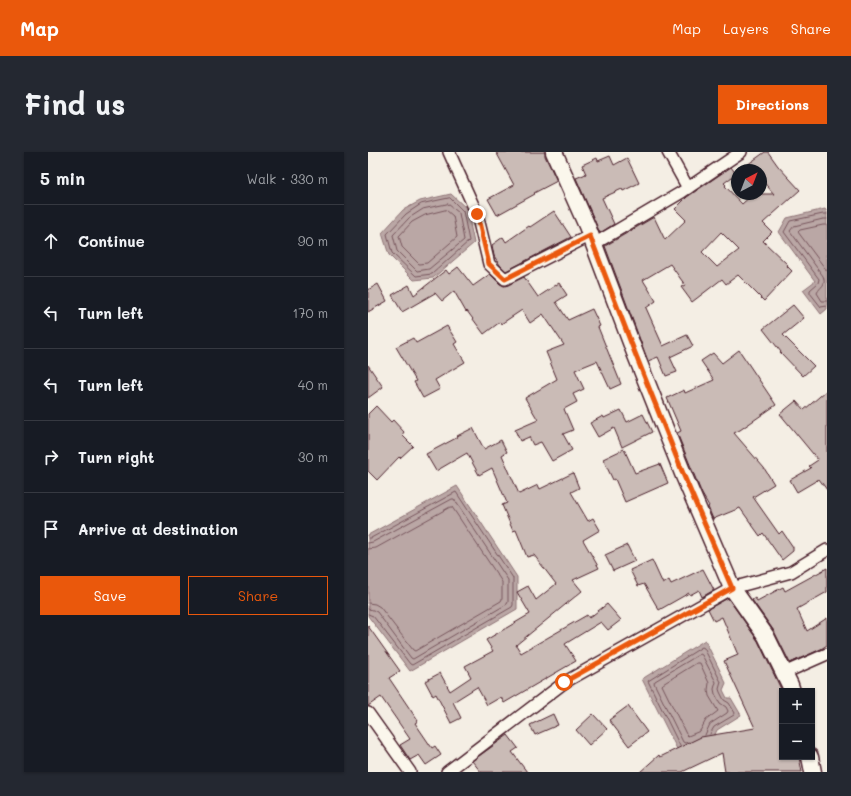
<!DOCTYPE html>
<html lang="en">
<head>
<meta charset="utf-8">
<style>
	:root { --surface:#171b24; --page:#242831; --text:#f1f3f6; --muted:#9ea1a6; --line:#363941; --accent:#ea580c }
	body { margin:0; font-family:Mali,sans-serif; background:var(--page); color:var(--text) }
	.controls { position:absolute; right:12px; bottom:12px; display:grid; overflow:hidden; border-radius:0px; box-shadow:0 1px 3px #0004 }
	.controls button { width:36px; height:36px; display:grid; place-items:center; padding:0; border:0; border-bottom:1px solid var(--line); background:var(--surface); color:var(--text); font:20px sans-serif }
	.compass { position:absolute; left:363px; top:12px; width:36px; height:36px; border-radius:50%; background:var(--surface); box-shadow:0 1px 3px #0004; rotate:42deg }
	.stop { position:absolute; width:12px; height:12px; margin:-9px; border:3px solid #ea580c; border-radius:50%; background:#fff }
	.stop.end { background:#ea580c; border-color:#fff; box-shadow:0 1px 4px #0008 }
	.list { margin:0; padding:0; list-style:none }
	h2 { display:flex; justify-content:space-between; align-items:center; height:52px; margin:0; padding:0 16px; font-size:17px }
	h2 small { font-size:13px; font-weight:400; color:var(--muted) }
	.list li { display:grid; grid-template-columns:26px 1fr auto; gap:12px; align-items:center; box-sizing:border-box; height:72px; padding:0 16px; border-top:1px solid var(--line) }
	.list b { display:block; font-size:15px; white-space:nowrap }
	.list em { font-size:13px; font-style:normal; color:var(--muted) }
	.actions { display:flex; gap:8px; padding:12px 16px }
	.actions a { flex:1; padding:9px 0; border:1px solid var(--accent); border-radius:0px; text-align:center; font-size:14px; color:var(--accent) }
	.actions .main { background:var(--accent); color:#fff }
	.icon { flex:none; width:22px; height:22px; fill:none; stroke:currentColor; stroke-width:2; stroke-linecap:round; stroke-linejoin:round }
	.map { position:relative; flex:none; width:459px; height:620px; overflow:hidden; border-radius:0px }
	header { display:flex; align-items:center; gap:24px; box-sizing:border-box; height:56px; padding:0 20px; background:var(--accent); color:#fff }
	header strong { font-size:19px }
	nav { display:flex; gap:22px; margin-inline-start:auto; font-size:14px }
	.intro { display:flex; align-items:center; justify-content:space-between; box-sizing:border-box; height:96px; padding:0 24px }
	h1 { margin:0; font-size:28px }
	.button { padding:10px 18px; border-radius:0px; background:var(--accent); color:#fff; font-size:14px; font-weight:700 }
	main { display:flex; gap:24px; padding:0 24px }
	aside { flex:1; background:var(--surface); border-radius:0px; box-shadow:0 1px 3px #0004 }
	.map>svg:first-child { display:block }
	.water { fill:#baa7a5; stroke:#8d7174 }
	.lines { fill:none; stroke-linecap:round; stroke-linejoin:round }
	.shore { stroke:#77555c; stroke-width:1 }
	.building { fill:#cabbb6; stroke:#4a1f2b; fill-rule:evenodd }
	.street-casing { stroke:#4a1f2b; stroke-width:14 }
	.secondary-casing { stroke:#4a1f2b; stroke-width:19 }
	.street { stroke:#fbf7ec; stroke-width:11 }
	.secondary { stroke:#fbf7ec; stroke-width:16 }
	.route { stroke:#ea580c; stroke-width:5 }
</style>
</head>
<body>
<header>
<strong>Map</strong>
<nav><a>Map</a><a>Layers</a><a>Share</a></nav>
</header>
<div class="intro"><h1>Find us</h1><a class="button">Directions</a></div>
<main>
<aside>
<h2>5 min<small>Walk · 330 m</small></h2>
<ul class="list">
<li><svg class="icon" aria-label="ahead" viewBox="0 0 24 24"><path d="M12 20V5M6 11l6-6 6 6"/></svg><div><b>Continue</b></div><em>90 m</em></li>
<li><svg class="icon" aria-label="left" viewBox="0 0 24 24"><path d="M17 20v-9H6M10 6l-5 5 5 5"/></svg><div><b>Turn left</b></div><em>170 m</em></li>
<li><svg class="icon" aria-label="left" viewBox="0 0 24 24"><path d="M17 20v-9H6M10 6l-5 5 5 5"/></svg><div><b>Turn left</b></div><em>40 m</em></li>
<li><svg class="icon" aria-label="right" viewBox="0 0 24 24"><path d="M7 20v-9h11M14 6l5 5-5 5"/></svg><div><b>Turn right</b></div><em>30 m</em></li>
<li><svg class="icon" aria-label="arrive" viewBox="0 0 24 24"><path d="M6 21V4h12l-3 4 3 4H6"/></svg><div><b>Arrive at destination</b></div></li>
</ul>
<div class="actions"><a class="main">Save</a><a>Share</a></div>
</aside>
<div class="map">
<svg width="459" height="620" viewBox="0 0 459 620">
	<rect width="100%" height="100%" fill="#f4eee4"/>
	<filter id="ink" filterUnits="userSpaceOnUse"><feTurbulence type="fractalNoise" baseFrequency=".025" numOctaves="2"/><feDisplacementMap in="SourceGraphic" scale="8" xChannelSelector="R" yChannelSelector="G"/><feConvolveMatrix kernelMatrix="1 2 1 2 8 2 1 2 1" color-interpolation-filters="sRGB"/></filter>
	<g filter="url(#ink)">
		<g class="water">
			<polygon points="83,42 99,57 106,91 65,126 46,128 21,103 14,81 35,58 52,49"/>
			<polygon points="457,57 459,60 459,157 453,162 435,138 447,129 411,80 419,66"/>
			<polygon points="89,334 149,425 149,457 42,519 0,464 0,383"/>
			<polygon points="337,488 358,531 355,538 359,546 363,546 373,563 349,578 343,591 312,603 274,527"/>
		</g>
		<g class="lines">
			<g class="shore">
				<polygon points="82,46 95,59 101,89 64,122 48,124 24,101 19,82 38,62 53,52"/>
				<polygon points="80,52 91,61 96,88 61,117 49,119 29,99 25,83 41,66 55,57"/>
				<polygon points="78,58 85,64 89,85 59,111 51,112 34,95 31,84 44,70 57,63"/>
				<polyline points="459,62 455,62 422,69 416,80 451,127 450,131 442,138 442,141 453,155 459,154"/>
				<path d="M459,67H455L426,74L422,79L455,124C459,134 452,134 449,141L454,149H459"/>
				<polyline points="459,73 455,73 432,78 430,80 459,119"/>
				<polyline points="0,386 3,386 86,341 88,340 145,426 145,453 144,455 44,513 42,512 5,464 0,462"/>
				<polyline points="0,391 5,390 84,347 86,347 140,428 140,450 139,452 45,507 43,506 9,460 5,458 0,457"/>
				<polyline points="0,397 8,396 82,355 84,355 134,430 134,447 133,449 47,499 45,498 12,455 7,452 0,451"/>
				<polygon points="329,511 332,511 341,531 340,538 341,544 350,559 338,568 332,579 320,584 318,582 294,533 295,532"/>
				<polyline points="321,590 317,591 315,590 286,531 287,529 332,502 334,503 348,530 346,537 347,542 352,551 358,555 360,559 359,561 342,572 337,583"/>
				<polyline points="312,594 280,529 334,495 336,496 353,530 351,537 352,540 356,548 361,551 367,561 366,563 346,575 342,582"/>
			</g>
		</g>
		<g class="building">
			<polygon points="128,0 177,0 177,4 189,29 166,41 167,42 129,63 120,47 146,33"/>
			<path d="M397,0H400L410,14L432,38L395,71L404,80L395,89L420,113L419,114L424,119L396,149L370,123L358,132L354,127L324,150L313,135L317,133L302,112L275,128L288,149L278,156L295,194L319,183L325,194L302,205L309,220L298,224L290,205L280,209L237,94L286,65L297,88L318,68L307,57L319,45L363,15L368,22L356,31L358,33L357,34L374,52L385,42H406L393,27V18H372ZM353,80L371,98L349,115L334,100Z"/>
			<polygon points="242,4 246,13 259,6 271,31 255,39 254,37 234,46 246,72 232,81 208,26 218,22 214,13 229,6 230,9"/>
			<polygon points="186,59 203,85 138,119 132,113 126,104 124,93 135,85 138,90 161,74 162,75"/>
			<polygon points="90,115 105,134 122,122 132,132 136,134 140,133 156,125 170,145 191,131 199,143 188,150 200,168 224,157 232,174 230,175 253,232 242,237 229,209 207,218 216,237 205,242 209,250 196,257 205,278 195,282 204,298 184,309 173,290 165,293 161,285 152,289 147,278 170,268 157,246 189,227 178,200 196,193 175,162 162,171 154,158 133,172 132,170 116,182 99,159 98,160 86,139 74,149 67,141 34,160 24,143 41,133 46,143 78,118 81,122"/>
			<polygon points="10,132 19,149 0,160 0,138"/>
			<polygon points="425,153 436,166 415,183 446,214 435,224 412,200 413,200 395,177"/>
			<polygon points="79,174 89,190 86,192 97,210 67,228 72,237 55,246 46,230 48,229 28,195 45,186 48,191"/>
			<polygon points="371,198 408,253 372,278 366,281 396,316 406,332 385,345 411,382 414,379 425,395 425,399 414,408 395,381 392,384 372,356 345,367 340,355 341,354 334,342 309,281 313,279 299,246 316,238 317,241 346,228 333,209 345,201 354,211"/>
			<polygon points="0,213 15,235 0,246"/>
			<polygon points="459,238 459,338 451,327 429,340 422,328 443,316 441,314 450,308 412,262 428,249 436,258"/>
			<polygon points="8,254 23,270 25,268 36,280 34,283 45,294 32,306 31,305 9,328 0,319 0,262"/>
			<polygon points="253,258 259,270 275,262 284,280 254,295 246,276 230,285 222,271 235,264 236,266"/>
			<polygon points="105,276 116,297 133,288 139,300 134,303 151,342 170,333 172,337 205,321 211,336 203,340 220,369 225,366 232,378 215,388 231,416 205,428 214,439 148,493 153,501 219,463 221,466 239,452 253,468 240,478 233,470 197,492 208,509 136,551 133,545 119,553 109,535 85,550 93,566 83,571 68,542 65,544 57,529 72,521 82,539 103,525 97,514 125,499 118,488 162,462 149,440 160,434 168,448 188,432 166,403 159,405 148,378 145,379 134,353 139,351 124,316 111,323 99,301 68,319 58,302 90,285 89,284"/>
			<polygon points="256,297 267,321 292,312 300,331 257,350 247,327 245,328 235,307"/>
			<polygon points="259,393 267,409 245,419 237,403"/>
			<polygon points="284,408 295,432 301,428 303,432 335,417 346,438 334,445 331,438 322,443 321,441 291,458 276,432 270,434 262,418"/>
			<polygon points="459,416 459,440 429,457 439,479 459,466 459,493 453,497 422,511 406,479 384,448 387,446 389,449 415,435 417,439"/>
			<polygon points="360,446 390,489 413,537 414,539 414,605 431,605 434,620 357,620 354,601 314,620 272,620 291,603 292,605 333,585 387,576 356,509 370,503 354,465 346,469 340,457"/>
			<polygon points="0,474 32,519 21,526 50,569 47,571 64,596 67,594 73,603 58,613 51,603 42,608 32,593 42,587 13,545 0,554"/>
			<polygon points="260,554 279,580 261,594 241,568"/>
			<polygon points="185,562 190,573 167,583 162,573"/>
			<polygon points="225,562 239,577 221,593 208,578"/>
			<polygon points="140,583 150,596 144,600 159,620 113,620 104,609"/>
		</g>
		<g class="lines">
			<defs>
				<g id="street">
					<polyline points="81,0 109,62 121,112 137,127 223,83"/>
					<polyline points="300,0 320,36"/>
					<polyline points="226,92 314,40 373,0"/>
					<polyline points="416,521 459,502"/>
					<polyline points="0,561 42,620"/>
					<polyline points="79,620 197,530 364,436 423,420 459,398"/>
				</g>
				<g id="secondary">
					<polyline points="186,0 219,74 267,201 316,324 364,436 398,484 422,533 424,539"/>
					<polyline points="442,605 445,620"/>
				</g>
			</defs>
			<use href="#street" class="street-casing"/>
			<use href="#secondary" class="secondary-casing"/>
			<use href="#street" class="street"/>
			<use href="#secondary" class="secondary"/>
		</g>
	</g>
	<g class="lines" filter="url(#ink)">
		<polyline class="route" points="109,62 121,112 137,127 222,84 267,201 316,324 364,436 196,530"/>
	</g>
</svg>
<div class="controls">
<button>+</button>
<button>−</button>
</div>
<svg class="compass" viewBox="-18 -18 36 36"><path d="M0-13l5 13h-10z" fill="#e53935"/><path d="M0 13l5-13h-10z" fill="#9ea1a6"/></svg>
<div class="stop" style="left:196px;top:530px"></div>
<div class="stop end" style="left:109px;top:62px"></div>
</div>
</main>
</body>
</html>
